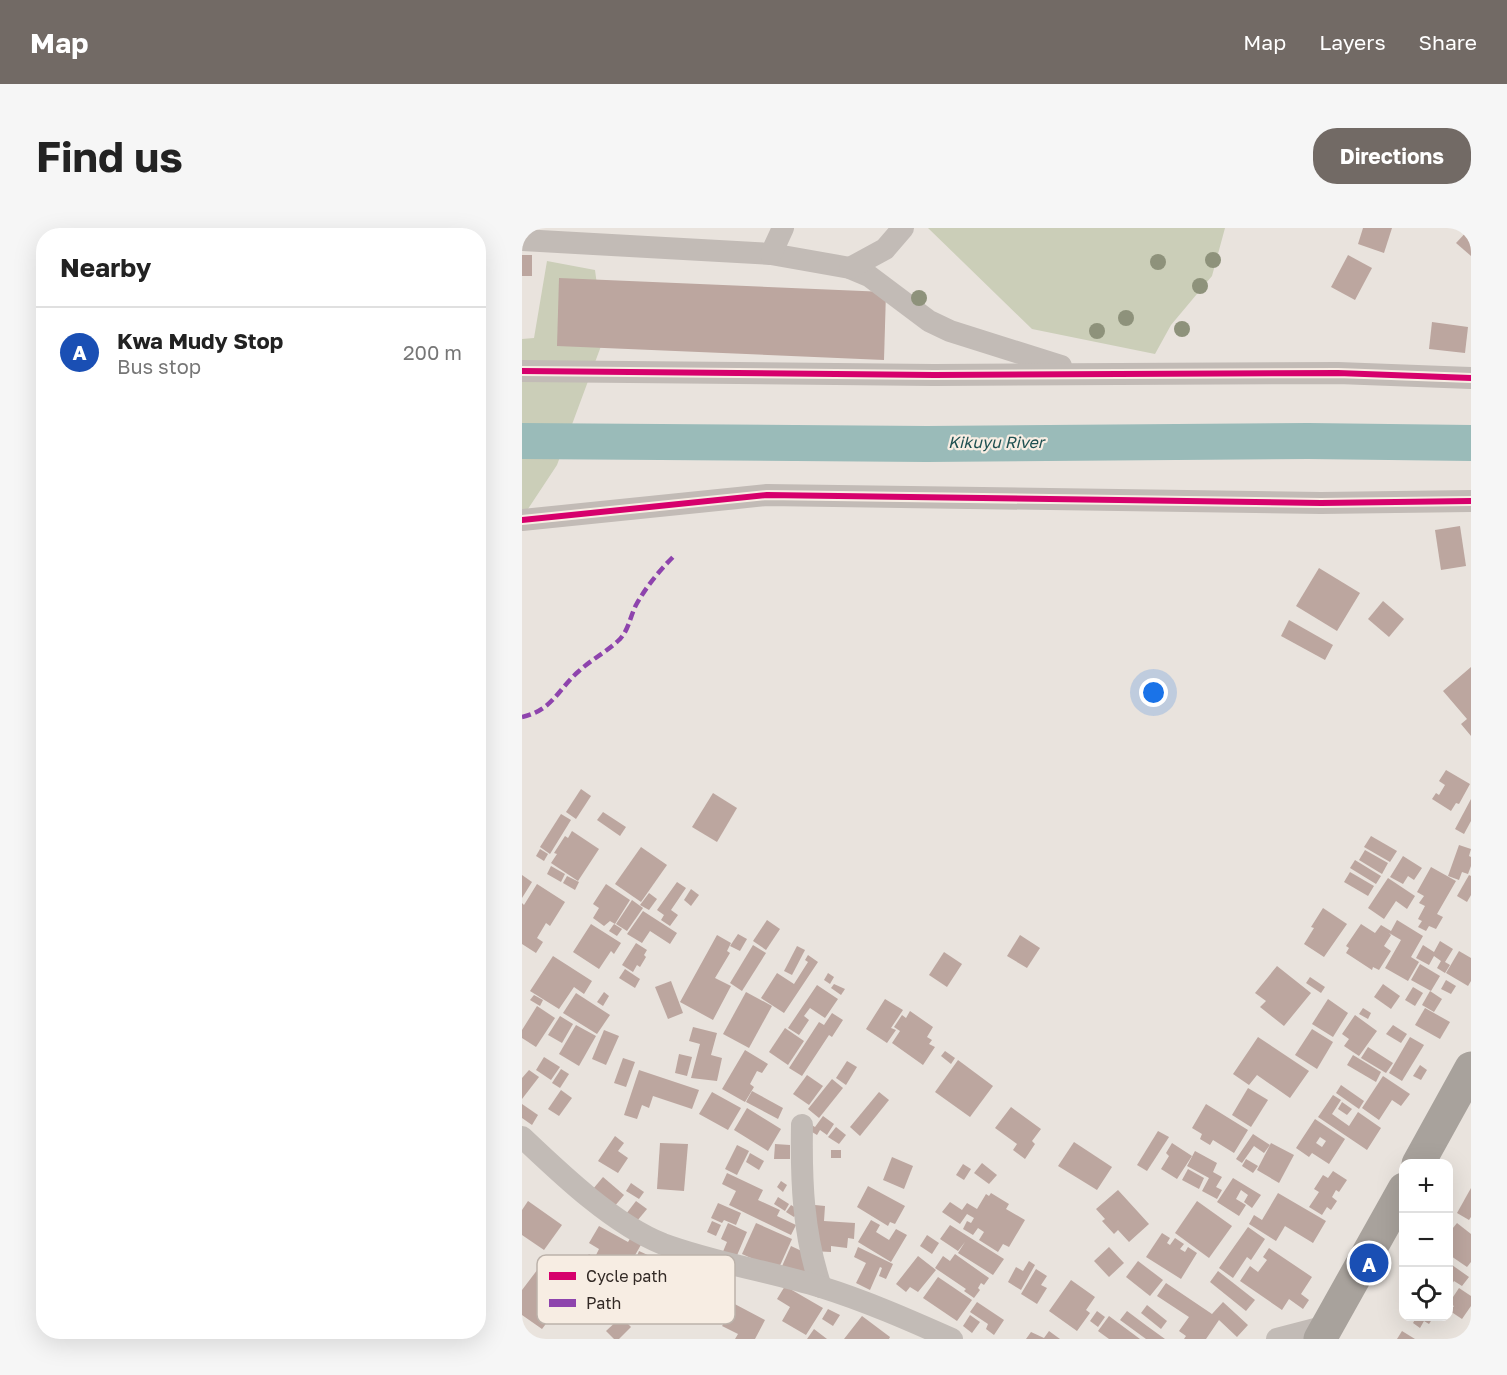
<!DOCTYPE html>
<html lang="en">
<head>
<meta charset="utf-8">
<style>
	:root { --surface:#fff; --page:#f6f6f6; --text:#222; --muted:#767676; --line:#e0e0e0; --accent:#726a65 }
	body { margin:0; font-family:"Golos Text",sans-serif; background:var(--page); color:var(--text) }
	.controls { position:absolute; right:18px; bottom:18px; display:grid; overflow:hidden; border-radius:12px; box-shadow:0 6px 24px #0002 }
	.controls button { width:54px; height:54px; display:grid; place-items:center; padding:0; border:0; border-bottom:2px solid var(--line); background:var(--surface); color:var(--text); font:30px sans-serif }
	.you { position:absolute; left:632px; top:465px; width:21px; height:21px; margin:-15px; border:4px solid #fff; border-radius:50%; background:#1a73e8; box-shadow:0 0 0 9px #1a73e833 }
	.badge { display:grid; place-items:center; width:39px; height:39px; border-radius:50%; background:var(--accent); color:#fff; font-size:20px; font-weight:700 }
	.pin { position:absolute; translate:-50% -50%; border:3px solid #fff; box-shadow:0 2px 6px #0006 }
	.list { margin:0; padding:0; list-style:none }
	h2 { display:flex; justify-content:space-between; align-items:center; height:78px; margin:0; padding:0 24px; font-size:26px }
	h2 small { font-size:20px; font-weight:400; color:var(--muted) }
	.list li { display:grid; grid-template-columns:39px 1fr auto; gap:18px; align-items:center; box-sizing:border-box; height:90px; padding:0 24px; border-top:2px solid var(--line) }
	.list b { display:block; font-size:22px; white-space:nowrap }
	.list p { margin:0; font-size:20px; white-space:nowrap; color:var(--muted) }
	.list em { font-size:20px; font-style:normal; color:var(--muted) }
	.icon { flex:none; width:33px; height:33px; fill:none; stroke:currentColor; stroke-width:2; stroke-linecap:round; stroke-linejoin:round }
	.map { position:relative; flex:none; width:949px; height:1111px; overflow:hidden; border-radius:24px }
	header { display:flex; align-items:center; gap:36px; box-sizing:border-box; height:84px; padding:0 30px; background:var(--accent); color:#fff }
	header strong { font-size:28px }
	nav { display:flex; gap:33px; margin-inline-start:auto; font-size:21px }
	.intro { display:flex; align-items:center; justify-content:space-between; box-sizing:border-box; height:144px; padding:0 36px }
	h1 { margin:0; font-size:42px }
	.button { padding:15px 27px; border-radius:24px; background:var(--accent); color:#fff; font-size:21px; font-weight:700 }
	main { display:flex; gap:36px; padding:0 36px }
	aside { flex:1; background:var(--surface); border-radius:24px; box-shadow:0 6px 24px #0002 }
	.map>svg:first-child { display:block }
	.green { fill:#cbceb8 }
	.lines { fill:none; stroke-linecap:round; stroke-linejoin:round }
	.river { stroke:#9abbb9; stroke-width:36 }
	.building { fill:#bca69f; fill-rule:evenodd }
	.street { stroke:#c2bbb6; stroke-width:22 }
	.highway { stroke:#a8a29c; stroke-width:33 }
	.quiet { stroke:#8e44ad; stroke-width:4.5; stroke-dasharray:9 4.5; stroke-linecap:butt }
	.cycleway-casing { stroke:#f7ede3; stroke-width:10 }
	.cycleway { stroke:#d6006c; stroke-width:6 }
	.tree { fill:#8e927b }
	.labels { text-anchor:middle; stroke-width:4.5; stroke-linejoin:round; paint-order:stroke }
	.water-label { font-size:16px; font-style:italic; fill:#1e5051; stroke:#f7ede3 }
	.key { fill:#f7ede3; stroke:#bcb2aa; stroke-width:1.5 }
	.key-label { font-size:16px; fill:#322925 }
</style>
</head>
<body>
<header>
<strong>Map</strong>
<nav><a>Map</a><a>Layers</a><a>Share</a></nav>
</header>
<div class="intro"><h1>Find us</h1><a class="button">Directions</a></div>
<main>
<aside>
<h2>Nearby<small></small></h2>
<ul class="list">
<li><span class="badge" style="background:#1a4fb4">A</span><div><b>Kwa Mudy Stop</b><p>Bus stop</p></div><em>200 m</em></li>
</ul>
</aside>
<div class="map">
<svg width="949" height="1111" viewBox="0 0 949 1111">
	<rect width="100%" height="100%" fill="#e9e3dd"/>
	<g class="green">
		<polygon points="406,0 703,0 690,48 649,97 633,126 510,101"/>
		<polygon points="25,33 73,42 82,110 35,237 0,290 0,111 12,110"/>
	</g>
	<g class="lines">
		<polyline class="river" points="0,213 405,216 786,213 949,215"/>
	</g>
	<g class="building">
		<polygon points="841,0 870,0 862,25 836,16"/>
		<polygon points="948,0 949,0 949,28 934,15"/>
		<rect x="0" y="27" width="10" height="21"/>
		<polygon points="826,27 850,40 833,72 809,59"/>
		<polygon points="37,50 364,64 362,132 35,118"/>
		<polygon points="910,94 946,99 943,125 907,121"/>
		<polygon points="938,298 944,338 919,342 913,302"/>
		<polygon points="797,340 838,365 815,403 774,378"/>
		<polygon points="861,373 882,391 867,409 846,391"/>
		<polygon points="767,392 811,417 803,432 759,408"/>
		<polygon points="949,439 949,508 939,496 945,491 921,463"/>
		<polygon points="924,542 948,556 937,576 934,575 929,583 910,571 914,565 917,567 923,557 917,553"/>
		<polygon points="59,561 69,568 54,591 44,584"/>
		<polygon points="191,565 215,580 195,614 170,599"/>
		<polygon points="949,571 949,593 942,606 933,601"/>
		<polygon points="81,584 104,599 98,608 75,592"/>
		<polygon points="39,586 49,592 28,626 18,619"/>
		<polygon points="50,603 77,621 56,653 29,635 35,626 32,625 43,608 46,610"/>
		<polygon points="849,608 875,623 868,634 842,619"/>
		<polygon points="937,617 949,621 947,628 949,629 949,638 946,646 940,644 937,652 926,648"/>
		<polygon points="119,619 145,637 119,674 93,656"/>
		<polygon points="18,621 26,626 22,633 14,628"/>
		<polygon points="843,622 866,635 860,646 837,632"/>
		<polygon points="881,628 900,640 892,652 886,648 881,656 868,649"/>
		<polygon points="833,632 859,648 854,656 828,640"/>
		<polygon points="29,638 43,646 39,654 25,646"/>
		<polygon points="909,639 934,653 915,686 921,689 914,701 907,698 904,703 896,699 900,693 896,691 903,678 897,675 902,668 895,664"/>
		<polygon points="828,644 852,658 846,668 822,654"/>
		<polygon points="0,647 10,654 0,670"/>
		<polygon points="947,647 949,648 949,667 945,674 935,668"/>
		<polygon points="45,648 57,654 53,662 41,655"/>
		<polygon points="866,650 893,668 885,681 874,673 862,691 846,680"/>
		<polygon points="155,654 164,660 149,682 156,687 148,698 139,692 142,687 135,682"/>
		<polygon points="15,656 43,674 28,698 24,695 15,710 21,714 14,725 0,716 0,675 2,677"/>
		<polygon points="84,656 108,672 93,696 88,693 82,698 71,690 77,680 71,676"/>
		<polygon points="169,661 177,667 169,678 162,672"/>
		<polygon points="127,665 135,671 127,682 118,677"/>
		<polygon points="110,672 121,680 105,703 94,696"/>
		<polygon points="801,680 825,696 802,729 782,716 792,700 789,699"/>
		<polygon points="121,683 155,705 148,716 128,703 120,715 105,706"/>
		<polygon points="245,692 258,701 244,722 231,713"/>
		<polygon points="875,692 901,708 889,729 897,734 886,753 863,740 879,712 867,705 869,707 862,718 869,723 857,742 851,739 850,742 824,725 827,720 824,718 839,696 853,705 859,697 869,703"/>
		<polygon points="69,696 99,715 92,726 89,723 77,741 51,724"/>
		<polygon points="92,696 100,701 95,708 87,703"/>
		<polygon points="216,706 225,711 218,723 208,718"/>
		<polygon points="195,707 209,715 205,723 208,725 193,750 209,758 191,792 158,774"/>
		<polygon points="498,707 518,720 505,740 485,728"/>
		<polygon points="918,713 931,721 923,734 928,737 923,745 915,740 919,733 912,728 907,737 894,730 901,717 912,724"/>
		<polygon points="114,715 125,722 122,727 124,729 118,739 115,737 111,744 100,737"/>
		<polygon points="231,717 244,725 220,763 208,755"/>
		<polygon points="275,718 283,722 270,747 262,743"/>
		<polygon points="937,723 949,730 949,753 946,758 924,745"/>
		<polygon points="422,724 440,736 425,759 407,747"/>
		<polygon points="286,727 296,734 262,785 239,770 255,745 272,756 286,734 283,732"/>
		<polygon points="31,728 70,753 62,766 52,759 37,781 8,763"/>
		<polygon points="898,736 918,748 909,763 889,752"/>
		<polygon points="755,738 789,765 762,798 738,779 744,773 733,765"/>
		<polygon points="103,741 118,751 113,760 97,750"/>
		<polygon points="306,745 312,749 308,756 302,752"/>
		<polygon points="788,749 803,759 799,765 784,755"/>
		<polygon points="924,752 934,758 929,766 919,761"/>
		<polygon points="149,753 161,785 146,791 133,759"/>
		<polygon points="312,756 323,761 319,767 309,760"/>
		<polygon points="861,756 878,768 869,781 852,769"/>
		<polygon points="295,757 316,771 303,790 288,780 282,788 287,792 277,807 266,800"/>
		<polygon points="891,759 901,765 893,778 883,772"/>
		<polygon points="908,763 920,771 912,784 900,777"/>
		<polygon points="82,764 87,768 81,778 75,774"/>
		<polygon points="224,764 250,778 227,820 201,806"/>
		<polygon points="54,765 88,787 75,806 41,785"/>
		<polygon points="12,767 21,772 18,778 8,772"/>
		<polygon points="363,771 381,782 369,800 374,802 365,815 344,801"/>
		<polygon points="806,771 826,785 811,809 790,796"/>
		<polygon points="15,778 33,790 14,819 0,810 0,802"/>
		<polygon points="841,780 849,785 846,791 837,786"/>
		<polygon points="903,780 928,794 918,811 893,797"/>
		<polygon points="388,783 411,799 405,809 410,812 407,816 413,819 401,837 370,815 378,803 372,799 380,787 384,790"/>
		<polygon points="310,785 321,792 310,809 307,807 280,848 267,840 297,794 302,797"/>
		<polygon points="833,787 855,803 837,828 822,818 827,811 820,806"/>
		<polygon points="38,788 51,796 40,815 26,807"/>
		<polygon points="54,797 74,808 57,838 37,826"/>
		<polygon points="871,797 885,806 879,815 864,806"/>
		<polygon points="171,799 195,805 189,827 200,830 195,853 169,850 178,816 167,813"/>
		<polygon points="263,800 282,813 266,837 247,824"/>
		<polygon points="790,801 811,814 795,841 773,827"/>
		<polygon points="82,802 97,808 84,837 70,831"/>
		<polygon points="736,809 787,843 768,870 735,847 727,857 711,846"/>
		<polygon points="888,809 902,817 880,853 867,845"/>
		<polygon points="846,819 871,835 864,845 839,830"/>
		<polygon points="223,822 246,836 240,845 235,843 228,856 232,859 223,874 200,861"/>
		<polygon points="423,823 433,830 429,836 419,828"/>
		<polygon points="157,826 170,829 165,848 153,845"/>
		<polygon points="831,827 859,844 854,854 825,837"/>
		<polygon points="22,829 38,839 29,852 14,842"/>
		<polygon points="101,830 113,834 104,859 92,855"/>
		<polygon points="436,832 471,858 448,889 413,864"/>
		<polygon points="325,833 335,839 324,857 314,850"/>
		<polygon points="898,837 905,842 899,852 891,848"/>
		<polygon points="39,841 47,846 38,860 30,855"/>
		<polygon points="7,842 17,849 0,871 0,850"/>
		<polygon points="117,842 177,862 170,881 131,868 127,880 120,877 115,891 102,887"/>
		<polygon points="285,847 301,858 287,877 271,866"/>
		<polygon points="861,848 888,866 879,878 870,872 857,892 840,880"/>
		<polygon points="310,851 321,860 297,890 286,881"/>
		<polygon points="819,857 842,873 837,881 814,865"/>
		<polygon points="726,860 746,872 729,899 710,887"/>
		<polygon points="39,862 50,870 37,888 26,881"/>
		<polygon points="230,863 261,880 256,891 224,874"/>
		<polygon points="190,864 219,880 206,902 177,886"/>
		<polygon points="357,864 367,872 338,908 328,899"/>
		<polygon points="811,867 819,872 810,886 827,898 836,884 859,900 845,922 796,889"/>
		<polygon points="820,874 830,881 825,887 816,881"/>
		<polygon points="0,876 16,887 10,897 0,890"/>
		<polygon points="684,876 726,902 712,925 691,912 688,917 678,911 680,906 670,900"/>
		<polygon points="489,879 519,901 510,913 513,916 503,931 491,922 495,916 473,900"/>
		<polygon points="225,880 259,901 246,923 212,902"/>
		<polygon points="301,888 312,896 305,907 298,902 295,907 285,901 288,896 293,899"/>
		<path d="M793,891L823,911L807,936L790,925L787,929L774,920ZM798,909L804,913L800,919L794,915Z"/>
		<polygon points="314,899 324,907 317,916 306,909"/>
		<polygon points="636,903 647,909 625,943 615,937"/>
		<polygon points="731,906 748,917 742,925 732,918 720,935 714,931"/>
		<polygon points="93,908 102,915 96,923 106,930 96,945 76,933"/>
		<polygon points="552,914 590,939 575,962 536,938"/>
		<polygon points="138,915 166,916 162,963 135,961"/>
		<polygon points="650,915 670,928 655,951 639,941 647,928 644,925"/>
		<polygon points="749,915 772,927 757,955 735,942"/>
		<polygon points="253,916 268,917 268,931 252,931"/>
		<polygon points="215,917 227,923 215,947 203,941"/>
		<rect x="309" y="922" width="10" height="8"/>
		<polygon points="673,923 695,935 691,944 700,949 694,959 700,962 695,971 680,963 687,950 665,938"/>
		<polygon points="228,925 242,933 237,942 224,934"/>
		<polygon points="370,929 391,938 382,961 361,952"/>
		<polygon points="724,931 736,938 731,945 720,938"/>
		<polygon points="460,935 475,947 467,956 452,945"/>
		<polygon points="441,936 449,941 442,952 434,947"/>
		<polygon points="666,941 682,950 677,961 660,952"/>
		<polygon points="811,943 825,952 817,964 814,962 810,969 815,973 809,982 805,979 800,987 787,979 797,964 792,961 801,947 806,950"/>
		<polygon points="205,945 241,962 236,972 258,982 255,988 274,997 269,1007 207,977 214,963 200,956"/>
		<polygon points="81,949 102,967 92,979 71,961"/>
		<polygon points="711,950 739,967 730,980 722,974 726,967 719,962 714,971 724,977 717,988 695,974"/>
		<polygon points="259,953 265,957 261,964 255,959"/>
		<polygon points="109,955 122,964 117,971 104,963"/>
		<polygon points="346,958 383,978 373,996 368,994 366,998 335,979"/>
		<polygon points="949,960 949,989 947,992 935,985"/>
		<polygon points="596,962 627,996 607,1014 596,1002 592,1006 580,993 583,991 574,981"/>
		<polygon points="469,965 487,976 484,981 503,992 487,1019 481,1016 476,1024 457,1012 462,1004 456,1000 451,1007 441,1001 445,993 449,995 452,990 445,986 438,996 420,984 428,974 440,982 445,975 455,981 464,966 467,968"/>
		<polygon points="756,965 804,993 791,1015 763,998 754,1013 727,996 732,987 740,992"/>
		<polygon points="256,969 267,976 263,983 252,976"/>
		<polygon points="6,973 40,997 22,1022 0,1007 0,982"/>
		<polygon points="114,973 125,981 115,993 104,986"/>
		<polygon points="675,973 710,998 687,1030 653,1005"/>
		<polygon points="196,975 219,985 214,997 202,992 200,995 189,990"/>
		<polygon points="269,977 277,982 272,989 264,984"/>
		<polygon points="293,977 303,978 302,993 333,995 332,1011 326,1010 325,1020 309,1018 309,1024 289,1023"/>
		<polygon points="349,992 358,997 354,1004 367,1012 374,1001 385,1007 369,1034 336,1014"/>
		<polygon points="190,993 199,997 194,1008 185,1004"/>
		<polygon points="206,995 225,1004 213,1032 200,1026 205,1014 199,1011"/>
		<polygon points="234,995 270,1011 256,1042 220,1026"/>
		<polygon points="935,995 949,1006 949,1034 945,1039 926,1026 926,1006"/>
		<polygon points="428,997 482,1031 471,1047 436,1025 443,1014 436,1023 418,1011"/>
		<polygon points="77,998 106,1014 109,1009 120,1015 104,1043 108,1045 117,1023 130,1029 120,1053 145,1064 138,1079 96,1060 103,1044 74,1027 77,1021 67,1015"/>
		<polygon points="726,999 743,1011 729,1032 725,1029 711,1050 697,1040"/>
		<polygon points="640,1005 648,1010 645,1015 648,1017 653,1010 662,1016 658,1021 663,1024 666,1019 675,1025 659,1051 624,1029"/>
		<polygon points="405,1007 417,1015 410,1026 398,1018"/>
		<polygon points="269,1018 286,1026 288,1041 282,1055 257,1045"/>
		<polygon points="336,1019 371,1036 364,1051 357,1048 360,1040 358,1039 348,1062 334,1055 344,1035 332,1029"/>
		<polygon points="587,1019 602,1035 587,1049 572,1033"/>
		<polygon points="747,1020 790,1049 779,1066 787,1072 781,1081 767,1071 760,1082 718,1053 728,1038 736,1044 745,1032 741,1029"/>
		<polygon points="67,1026 77,1033 68,1045 58,1037"/>
		<polygon points="433,1026 467,1050 462,1057 459,1055 456,1060 458,1062 452,1070 442,1063 444,1061 413,1040 421,1028 428,1033"/>
		<polygon points="396,1028 414,1042 396,1064 388,1059 384,1064 374,1056"/>
		<polygon points="22,1033 34,1042 20,1060 27,1066 16,1080 29,1089 20,1101 0,1087 0,1062"/>
		<polygon points="507,1033 513,1037 499,1062 486,1054 494,1039 501,1043"/>
		<polygon points="616,1033 641,1052 628,1068 604,1049"/>
		<polygon points="930,1037 947,1049 940,1058 932,1053 926,1062 926,1042"/>
		<polygon points="514,1041 525,1048 519,1057 525,1060 515,1076 499,1066"/>
		<polygon points="696,1043 733,1072 724,1083 688,1054"/>
		<polygon points="416,1049 450,1072 435,1093 401,1070"/>
		<polygon points="549,1052 573,1069 564,1082 568,1085 555,1103 527,1083"/>
		<polygon points="644,1055 690,1086 701,1074 726,1097 715,1109 697,1092 684,1111 662,1111 664,1108 657,1103 667,1089 635,1068"/>
		<polygon points="263,1058 301,1080 284,1107 260,1093 268,1079 255,1071"/>
		<polygon points="937,1060 949,1068 949,1078 940,1091 928,1083 932,1078 927,1075"/>
		<polygon points="207,1073 243,1092 233,1111 213,1111 216,1106 200,1098 204,1092 199,1090"/>
		<polygon points="455,1074 482,1092 472,1107 464,1101 466,1096 448,1084"/>
		<polygon points="625,1077 645,1093 639,1101 619,1085"/>
		<polygon points="306,1081 318,1087 311,1098 300,1091"/>
		<polygon points="575,1083 583,1089 576,1099 568,1093"/>
		<polygon points="605,1083 625,1098 643,1111 624,1111 598,1092"/>
		<polygon points="448,1087 458,1094 450,1105 441,1098"/>
		<polygon points="340,1088 368,1109 367,1111 322,1111"/>
		<polygon points="587,1088 618,1111 587,1111 576,1103"/>
		<polygon points="895,1088 912,1088 907,1096 902,1093 898,1100 891,1095"/>
		<polygon points="99,1089 109,1099 97,1111 92,1111 84,1103"/>
		<polygon points="292,1101 305,1111 285,1111"/>
		<polygon points="527,1103 538,1111 504,1111 509,1104 522,1110"/>
		<polygon points="880,1103 893,1111 875,1111"/>
	</g>
	<g class="lines">
		<g class="street">
			<polyline points="0,12 249,26 328,40 347,48 407,93 428,103 539,138"/>
			<polyline points="249,26 261,0"/>
			<polyline points="328,40 363,21 381,0"/>
			<polyline points="0,143 412,147 816,145 949,150"/>
			<polyline points="0,292 245,267 799,275 949,273"/>
			<path d="M280,897C279,953 281,1006 299,1059"/>
			<path d="M0,909C39,946 91,996 141,1016C192,1035 247,1043 299,1059C344,1073 387,1092 430,1111"/>
			<polyline points="755,1111 805,1098"/>
		</g>
		<g class="highway">
			<polyline points="896,936 949,840"/>
			<polyline points="798,1111 882,961"/>
		</g>
		<path class="quiet" d="M0,489C31,482 36,461 57,443C70,431 86,423 98,411C107,401 108,389 114,377C124,359 137,343 151,329"/>
		<defs>
			<g id="cycleway">
				<polyline points="0,143 412,147 816,145 949,150"/>
				<polyline points="0,292 245,267 799,275 949,273"/>
			</g>
		</defs>
		<use href="#cycleway" class="cycleway-casing"/>
		<use href="#cycleway" class="cycleway"/>
	</g>
	<g class="tree">
		<circle cx="691" cy="32" r="8"/>
		<circle cx="636" cy="34" r="8"/>
		<circle cx="678" cy="58" r="8"/>
		<circle cx="397" cy="70" r="8"/>
		<circle cx="604" cy="90" r="8"/>
		<circle cx="660" cy="101" r="8"/>
		<circle cx="575" cy="103" r="8"/>
	</g>
	<g class="labels">
		<g class="water-label">
			<text x="474" y="220">Kikuyu River</text>
		</g>
	</g>
	<rect x="15" y="1027" width="198" height="69" rx="9" class="key"/>
	<rect x="27" y="1044" width="27" height="8" fill="#d6006c"/>
	<rect x="27" y="1071" width="27" height="8" fill="#8e44ad"/>
	<g class="key-label">
		<text x="64" y="1054">Cycle path</text>
		<text x="64" y="1081">Path</text>
	</g>
</svg>
<div class="controls">
<button>+</button>
<button>−</button>
<button><svg class="icon" aria-label="locate" viewBox="0 0 24 24"><circle cx="12" cy="12" r="6"/><path d="M12 2v4M12 18v4M2 12h4M18 12h4"/></svg></button>
</div>
<div class="you"></div>
<div class="pin badge" style="left:847px;top:1035px;background:#1a4fb4">A</div>
</div>
</main>
</body>
</html>
